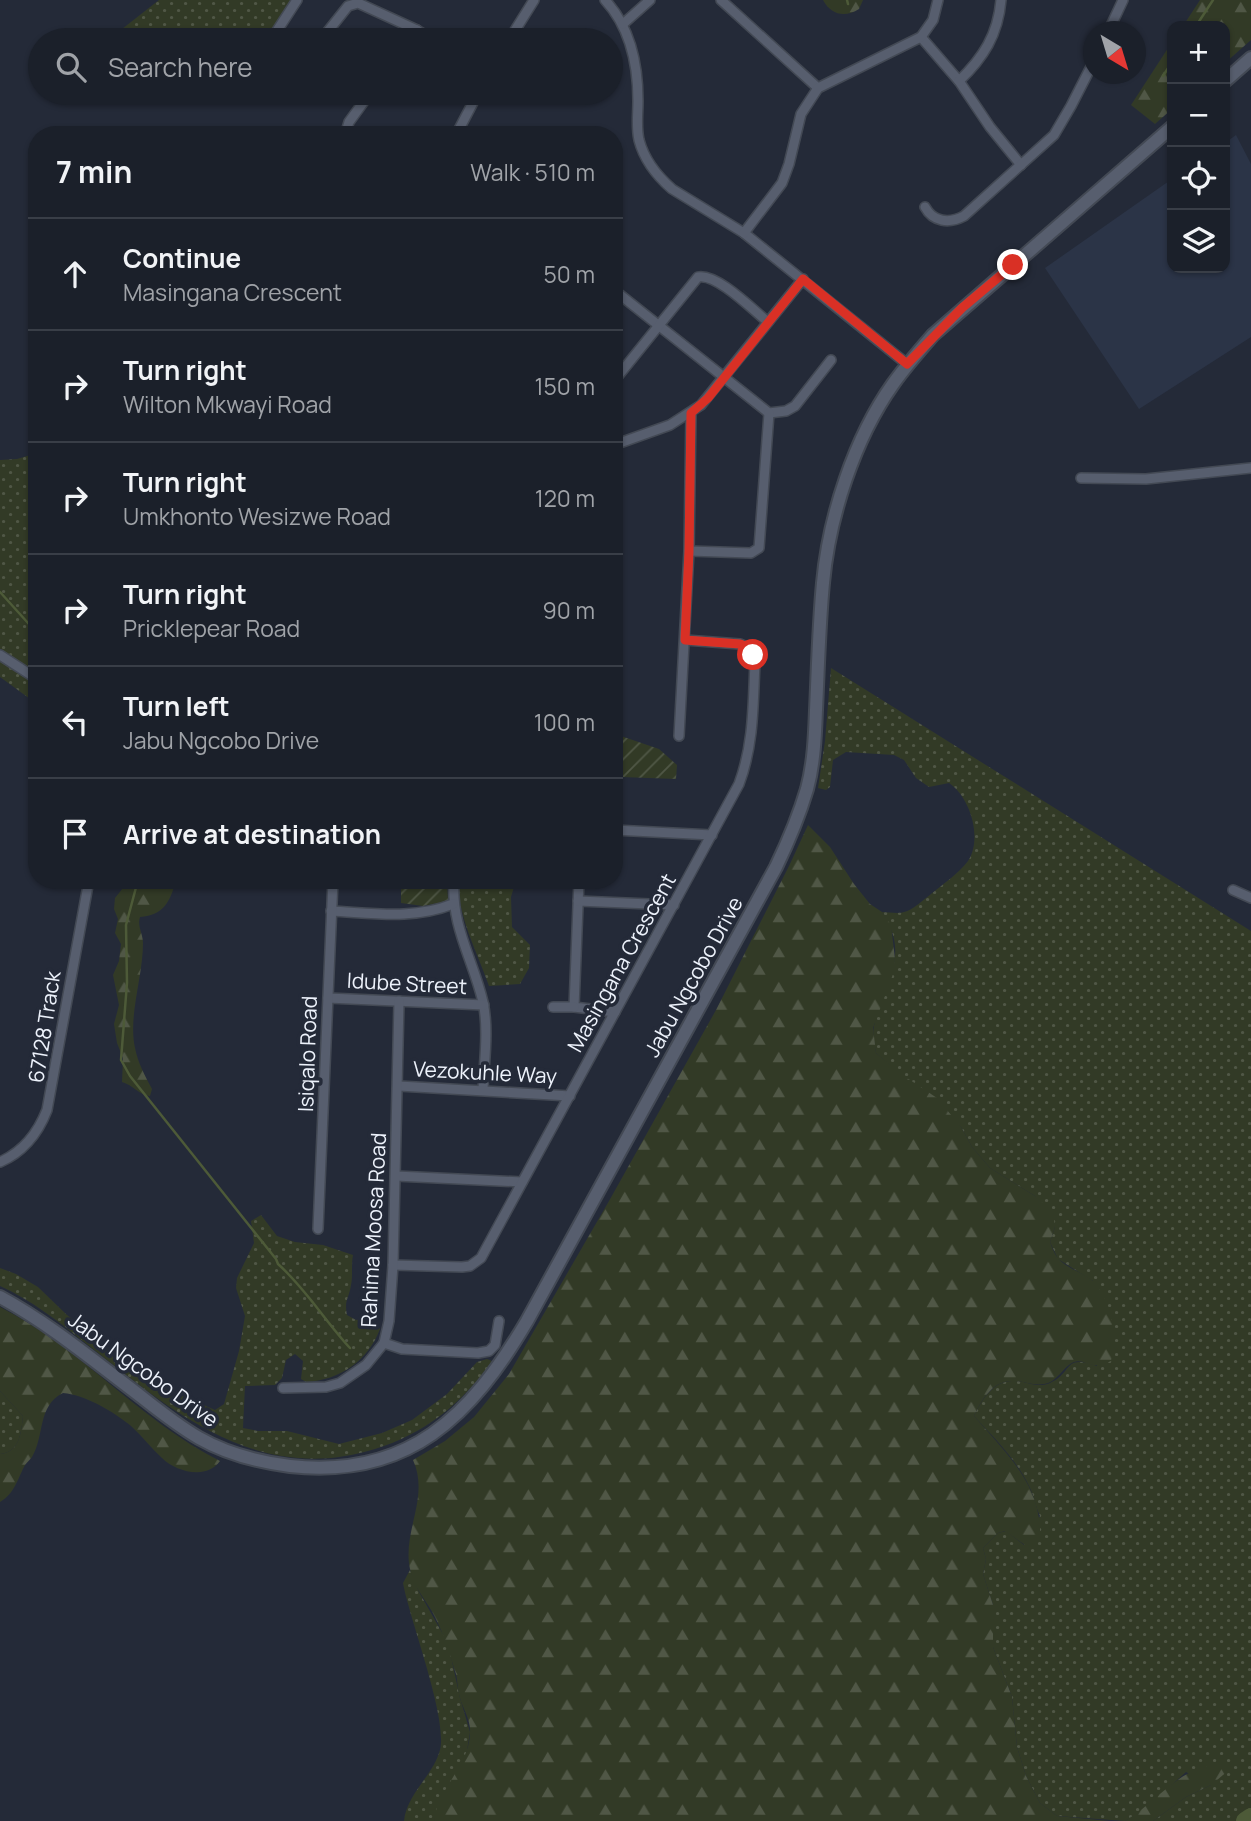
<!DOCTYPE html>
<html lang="en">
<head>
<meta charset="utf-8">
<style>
	:root { --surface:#1b202a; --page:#282d36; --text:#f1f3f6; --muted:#a0a3a8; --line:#393e47 }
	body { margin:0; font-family:Manrope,sans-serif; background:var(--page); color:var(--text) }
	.controls { position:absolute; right:21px; top:21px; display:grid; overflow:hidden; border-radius:14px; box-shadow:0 2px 5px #0004 }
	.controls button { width:63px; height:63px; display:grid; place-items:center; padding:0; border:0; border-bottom:2px solid var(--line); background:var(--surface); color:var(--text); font:35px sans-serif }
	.compass { position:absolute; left:1083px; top:21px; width:63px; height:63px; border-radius:50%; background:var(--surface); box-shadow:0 2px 5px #0004; rotate:142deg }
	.stop { position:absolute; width:21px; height:21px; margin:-16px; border:5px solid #d93025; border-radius:50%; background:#fff }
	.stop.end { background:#d93025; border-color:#fff; box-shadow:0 2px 7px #0008 }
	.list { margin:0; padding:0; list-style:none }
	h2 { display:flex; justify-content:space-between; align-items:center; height:91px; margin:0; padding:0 28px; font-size:30px }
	h2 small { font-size:23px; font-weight:400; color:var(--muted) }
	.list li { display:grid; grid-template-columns:46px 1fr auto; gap:21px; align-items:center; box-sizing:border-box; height:112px; padding:0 28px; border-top:2px solid var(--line) }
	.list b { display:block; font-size:26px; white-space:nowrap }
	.list p { margin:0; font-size:23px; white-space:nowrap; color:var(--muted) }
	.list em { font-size:23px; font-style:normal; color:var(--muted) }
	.icon { flex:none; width:38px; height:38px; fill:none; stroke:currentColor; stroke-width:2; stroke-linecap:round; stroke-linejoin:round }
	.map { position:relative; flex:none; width:1251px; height:1821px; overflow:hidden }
	.search { position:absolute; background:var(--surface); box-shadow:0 2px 5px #0004; left:28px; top:28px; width:595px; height:77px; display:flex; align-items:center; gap:18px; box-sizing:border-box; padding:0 24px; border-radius:38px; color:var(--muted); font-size:26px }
	.panel { position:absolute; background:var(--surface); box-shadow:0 2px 5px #0004; left:28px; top:126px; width:595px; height:763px; border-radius:28px }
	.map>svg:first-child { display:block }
	.built { fill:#2b3447 }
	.grass { fill:url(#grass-dots) }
	.forest { fill:url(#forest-firs) }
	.garden { fill:url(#garden-furrows) }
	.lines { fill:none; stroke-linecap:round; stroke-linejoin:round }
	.stream { stroke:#4d5a38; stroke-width:2.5 }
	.river { stroke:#4d5a38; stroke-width:18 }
	.street-casing { stroke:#434954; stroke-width:12 }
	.secondary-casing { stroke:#434954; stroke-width:16 }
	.street { stroke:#575e6e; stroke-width:9 }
	.secondary { stroke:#575e6e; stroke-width:12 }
	.route { stroke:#d93025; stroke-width:9 }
	.labels { text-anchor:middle; stroke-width:7; stroke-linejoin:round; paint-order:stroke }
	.street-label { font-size:21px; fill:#edf2fb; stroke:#242a38 }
</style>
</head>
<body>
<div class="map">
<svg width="1251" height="1821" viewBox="0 0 1251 1821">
	<defs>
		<pattern id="grass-dots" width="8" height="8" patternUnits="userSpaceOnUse" patternTransform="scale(1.75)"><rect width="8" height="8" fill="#323a26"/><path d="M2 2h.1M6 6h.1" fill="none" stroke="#505746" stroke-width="1.8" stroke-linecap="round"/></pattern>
		<pattern id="forest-firs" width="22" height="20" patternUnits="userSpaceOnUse" patternTransform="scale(1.75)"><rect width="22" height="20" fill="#323a26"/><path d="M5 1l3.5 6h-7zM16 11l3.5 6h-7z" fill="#505746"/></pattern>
		<pattern id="garden-furrows" width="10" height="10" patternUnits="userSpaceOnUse" patternTransform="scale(1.75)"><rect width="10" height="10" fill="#323a26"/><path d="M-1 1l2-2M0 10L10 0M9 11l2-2" fill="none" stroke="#505746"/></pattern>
	</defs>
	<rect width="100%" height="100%" fill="#242a38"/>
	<polygon class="built" points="1236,135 1251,164 1251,337 1139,409 1045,268 1172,179 1172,268 1225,268 1225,143"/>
	<g class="grass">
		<polygon points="159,0 291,0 265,40 108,40"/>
		<polygon points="37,453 37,704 0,677 0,460 17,459"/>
		<path d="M831,668L1251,931V1821H1153L1186,1797L1211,1785L1186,1772L1143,1811L1125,1821L1057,1816L1040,1803L1026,1776L1017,1747L1012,1697L993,1647V1605L983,1574L986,1559L983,1548L998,1533L1006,1531L1024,1545L1040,1516C1035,1506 1034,1495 1029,1486C1016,1459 994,1438 974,1416C981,1401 993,1381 1012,1381C1025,1380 1037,1389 1050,1383C1074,1372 1062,1354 1097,1366L1093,1281L1058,1259L1050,1242L1055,1227L1035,1196L990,1168L972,1147L961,1127L876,1053C875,1045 872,1034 874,1026C883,982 912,957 882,912C889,912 898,914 904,912C913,910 923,900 931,894C943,884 958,874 968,861C983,838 970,797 949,783L929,787L916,778L904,760L894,755L846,752L833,760L830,787L826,790L818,788L825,741Z"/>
		<path d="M458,880H516L511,897L512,927L530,945L529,968L520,984L489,986C477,951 458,918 458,880Z"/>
		<path d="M261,1215L277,1236L295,1242L323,1245L353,1255C351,1265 353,1276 351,1285C349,1299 344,1299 347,1315L356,1320C368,1318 373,1317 380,1329C368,1361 340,1380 306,1382L301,1379L303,1361L295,1354L286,1360L282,1378L275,1385L245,1386L243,1428L258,1431H287L339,1444L382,1433L412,1420L447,1394L477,1362L487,1359L492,1361C463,1403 424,1434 375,1449C256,1486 171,1410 84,1342C58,1321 31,1300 0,1286V1268L16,1274L38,1287L67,1315L154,1383L215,1410L224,1404L239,1351L245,1316L236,1288L237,1278L254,1243L251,1221Z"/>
		<path d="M0,1391L23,1416C21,1433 20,1452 0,1454Z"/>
		<path d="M410,1570L419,1592L448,1643L460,1698L470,1732L466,1757L441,1800L434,1821H404C407,1793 433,1776 440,1750C448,1718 410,1621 403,1583Z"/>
	</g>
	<g class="forest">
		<path d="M823,0H863L859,9C845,18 831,15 823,0Z"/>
		<polygon points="1200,0 1251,0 1251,40 1225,63 1225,26 1183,26"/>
		<polygon points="1172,42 1172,109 1155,124 1131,105"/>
		<path d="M808,825L830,847L854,884L870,904L882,912L891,925L895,959L893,974L873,1028L876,1053L904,1076L937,1098L961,1127L972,1147L990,1168L1035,1196L1053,1212L1055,1227L1050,1242C1052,1247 1054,1253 1057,1257C1066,1269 1084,1272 1094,1282C1112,1302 1117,1337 1111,1361C1106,1363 1100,1366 1095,1365C1088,1365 1081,1359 1074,1362C1062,1367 1058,1382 1044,1384C1032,1386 1023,1380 1012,1381C992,1381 981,1401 974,1416C1006,1453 1042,1485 1040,1537L1032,1545H1025L1005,1531L998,1533L983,1548L986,1559L983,1574L993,1605V1647L1012,1697L1017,1747L1026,1776L1040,1803L1057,1816L1110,1821H434C437,1789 469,1767 470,1733C471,1720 463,1709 460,1698C457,1689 458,1679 455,1671C449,1651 444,1635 435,1617C427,1601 413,1587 410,1569C402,1531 430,1498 413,1460L445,1441L474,1417L509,1374L609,1201L716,1010L789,866Z"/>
		<path d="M149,880H176C170,902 164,915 140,917C137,926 143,934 143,943C143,977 128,1016 135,1048C138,1063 145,1076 152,1089L150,1096C139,1095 133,1085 122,1082L123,1058L117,1043L114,1024L119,1005L113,975L119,961L121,944L115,933L118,919L114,909L115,898L123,888L134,881L147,883Z"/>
		<path d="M0,1307C80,1347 140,1421 220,1461C207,1480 176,1472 162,1458C151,1448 142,1436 131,1426C114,1412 86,1395 63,1393C37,1406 45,1435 32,1457C30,1460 27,1462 25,1465C17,1480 15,1493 0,1502V1454C20,1452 21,1433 23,1416L0,1391Z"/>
		<path d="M1221,1764L1229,1770L1211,1785L1186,1797L1153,1821H1125C1159,1801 1179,1766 1221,1764Z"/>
	</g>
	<g class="garden">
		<polygon points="621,736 659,749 677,765 676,779 621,777 614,768 614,745"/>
		<polygon points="397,880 447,880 448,901 423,906 401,903 401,887"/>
	</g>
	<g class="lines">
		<g class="stream">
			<polyline points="847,0 848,4"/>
			<polyline points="1196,26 1213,0"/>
			<polyline points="1163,76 1172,62"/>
			<polyline points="0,592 37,633"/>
			<path d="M138,880L126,925L127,983L121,1060L130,1076L276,1259L278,1264C306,1289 325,1321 350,1348"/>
		</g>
		<polyline class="river" points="1245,1821 1251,1817"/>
		<defs>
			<g id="street">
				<path d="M605,0C631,28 638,64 638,101C638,114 636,127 639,140C644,159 657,176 672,189L744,233L907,364"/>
				<polyline points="721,0 818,88"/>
				<polyline points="623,24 650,0"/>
				<polyline points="1108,32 1123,0"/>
				<polyline points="921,37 959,81 990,127 1021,165"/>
				<polyline points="271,40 297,0"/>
				<polyline points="321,40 348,6 358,3 417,30 433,40"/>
				<polyline points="409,40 417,30"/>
				<polyline points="509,40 534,0"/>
				<path d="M959,81C983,58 998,35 1001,0"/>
				<polyline points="345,135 349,122 370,93"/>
				<polyline points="456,135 478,93"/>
				<path d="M925,207C933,222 949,224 964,216L1054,135L1071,106L1094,61"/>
				<polyline points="744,233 782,183 789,164 801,114 818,88 921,37 933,20 938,0"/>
				<polyline points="614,290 769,413 786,411 795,406 831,360"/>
				<path d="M614,381L698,277C717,273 753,310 768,322"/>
				<polyline points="614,445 670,425 701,405 803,279"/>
				<polyline points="1081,478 1146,479 1251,468"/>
				<polyline points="689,551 751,553 759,548 769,413"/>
				<polyline points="0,655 37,679"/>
				<polyline points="679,736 689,551 691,413"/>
				<polyline points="614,830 712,835"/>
				<path d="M454,880C451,927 473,959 483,1002C489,1030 484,1062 483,1090"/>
				<polyline points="579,880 574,1007 615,1012"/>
				<polyline points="1233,890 1251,898"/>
				<polyline points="578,901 674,905"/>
				<path d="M331,911C373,913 413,920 453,904"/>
				<polyline points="328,998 484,1005"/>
				<polyline points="553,1007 574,1007"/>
				<polyline points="399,1086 570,1096"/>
				<path d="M0,1162C23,1152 38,1133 47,1110L89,880"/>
				<polyline points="396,1176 522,1182"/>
				<polyline points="318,1229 333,880"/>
				<path d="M393,1265L462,1267L470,1266L481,1258L739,784C754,744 753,704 755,662C752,652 749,648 740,644L685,640"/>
				<polyline points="384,1343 402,1349 478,1353 489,1351 495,1345 499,1321"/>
				<polyline points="283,1388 326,1387 340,1383 366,1365 384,1343 389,1321 393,1265 399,1001"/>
			</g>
			<g id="secondary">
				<polyline points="1225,81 1251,58"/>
				<path d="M0,1297C50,1324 94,1361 139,1395C158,1410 178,1426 199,1438C227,1454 259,1462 290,1466C409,1479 471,1416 527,1321L776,867C788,842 799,816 807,789C814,763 815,736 816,710C818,667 819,625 823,583C829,517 854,439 893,384C905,367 919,351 933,335L1172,127"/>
			</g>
		</defs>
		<use href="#street" class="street-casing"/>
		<use href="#secondary" class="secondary-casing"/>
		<use href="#street" class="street"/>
		<use href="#secondary" class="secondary"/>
	</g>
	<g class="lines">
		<polyline class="route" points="753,655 747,647 740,644 685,640 689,551 691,413 708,398 803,279 907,364 962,308 1013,265"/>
	</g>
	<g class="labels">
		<g class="street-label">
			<text transform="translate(622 963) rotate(-61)" y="7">Masingana Crescent</text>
			<text transform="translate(694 977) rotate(-61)" y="7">Jabu Ngcobo Drive</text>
			<text transform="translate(407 984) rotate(3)" y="7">Idube Street</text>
			<text transform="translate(45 1027) rotate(-81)" y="7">67128 Track</text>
			<text transform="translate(308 1054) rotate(-88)" y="7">Isiqalo Road</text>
			<text transform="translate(485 1073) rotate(3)" y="7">Vezokuhle Way</text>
			<text transform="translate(374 1230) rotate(-87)" y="7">Rahima Moosa Road</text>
			<text transform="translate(143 1370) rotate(36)" y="7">Jabu Ngcobo Drive</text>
		</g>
	</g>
</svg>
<div class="controls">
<button>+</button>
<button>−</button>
<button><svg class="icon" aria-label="locate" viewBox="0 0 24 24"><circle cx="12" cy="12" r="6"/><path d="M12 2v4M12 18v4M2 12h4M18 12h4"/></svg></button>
<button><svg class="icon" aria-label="layers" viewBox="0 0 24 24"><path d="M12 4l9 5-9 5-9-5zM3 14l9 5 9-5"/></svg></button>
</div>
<svg class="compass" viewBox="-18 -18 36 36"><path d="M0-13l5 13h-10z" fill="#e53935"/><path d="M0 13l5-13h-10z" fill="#a0a3a8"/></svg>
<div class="stop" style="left:753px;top:655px"></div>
<div class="stop end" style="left:1013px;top:265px"></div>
<div class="search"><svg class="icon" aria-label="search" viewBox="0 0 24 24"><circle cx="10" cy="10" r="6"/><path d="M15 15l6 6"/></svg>Search here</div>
<section class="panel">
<h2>7 min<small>Walk · 510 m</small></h2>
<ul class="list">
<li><svg class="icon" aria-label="ahead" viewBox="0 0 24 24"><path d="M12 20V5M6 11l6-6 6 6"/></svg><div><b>Continue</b><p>Masingana Crescent</p></div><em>50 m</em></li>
<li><svg class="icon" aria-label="right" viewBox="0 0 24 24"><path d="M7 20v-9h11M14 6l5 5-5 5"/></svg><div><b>Turn right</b><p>Wilton Mkwayi Road</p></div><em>150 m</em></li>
<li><svg class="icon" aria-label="right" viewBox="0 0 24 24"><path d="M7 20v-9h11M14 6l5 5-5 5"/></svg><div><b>Turn right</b><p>Umkhonto Wesizwe Road</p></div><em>120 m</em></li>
<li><svg class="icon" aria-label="right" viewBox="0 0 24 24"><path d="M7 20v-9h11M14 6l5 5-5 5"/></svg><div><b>Turn right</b><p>Pricklepear Road</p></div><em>90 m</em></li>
<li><svg class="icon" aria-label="left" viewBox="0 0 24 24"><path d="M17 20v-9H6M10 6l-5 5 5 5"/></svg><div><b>Turn left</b><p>Jabu Ngcobo Drive</p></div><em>100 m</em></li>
<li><svg class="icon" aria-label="arrive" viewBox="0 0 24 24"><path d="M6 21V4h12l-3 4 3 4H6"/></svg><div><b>Arrive at destination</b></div></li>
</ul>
</section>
</div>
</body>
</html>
